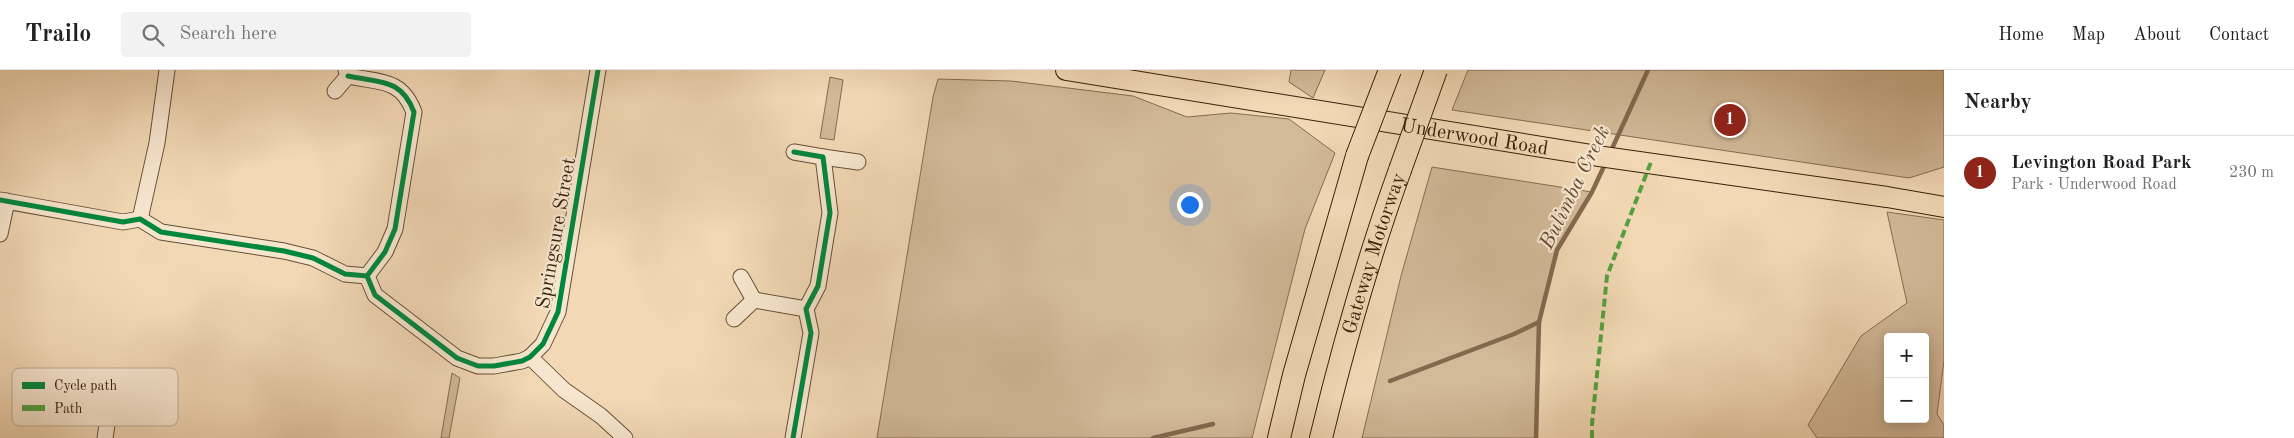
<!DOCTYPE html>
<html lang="en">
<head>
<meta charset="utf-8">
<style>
	:root { --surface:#fff; --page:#f2f2f2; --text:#202124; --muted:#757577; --line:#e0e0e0; --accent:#8f2418 }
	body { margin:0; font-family:"Old Standard TT",serif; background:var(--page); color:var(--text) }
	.controls { position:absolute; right:15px; bottom:15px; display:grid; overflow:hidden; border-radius:5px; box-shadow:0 2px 12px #0003 }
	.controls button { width:45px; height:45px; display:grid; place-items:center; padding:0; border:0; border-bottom:1px solid var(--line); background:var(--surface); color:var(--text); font:25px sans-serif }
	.you { position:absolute; left:1189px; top:134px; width:18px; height:18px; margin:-12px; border:4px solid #fff; border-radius:50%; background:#1a73e8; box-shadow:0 0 0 8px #1a73e833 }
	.badge { display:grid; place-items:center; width:32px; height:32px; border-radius:50%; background:var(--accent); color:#fff; font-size:16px; font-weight:700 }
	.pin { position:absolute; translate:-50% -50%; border:2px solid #fff; box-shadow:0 1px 5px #0006 }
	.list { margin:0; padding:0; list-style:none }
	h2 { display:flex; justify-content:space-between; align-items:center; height:65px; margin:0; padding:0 20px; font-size:21px }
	h2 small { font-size:16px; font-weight:400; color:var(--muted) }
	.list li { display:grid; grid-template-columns:32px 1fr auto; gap:15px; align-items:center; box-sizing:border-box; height:75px; padding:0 20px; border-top:1px solid var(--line) }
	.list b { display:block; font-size:19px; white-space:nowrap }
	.list p { margin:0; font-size:16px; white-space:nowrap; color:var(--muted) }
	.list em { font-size:16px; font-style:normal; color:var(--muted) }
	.icon { flex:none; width:28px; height:28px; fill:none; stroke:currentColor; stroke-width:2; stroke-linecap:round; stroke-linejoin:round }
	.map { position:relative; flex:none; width:1944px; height:368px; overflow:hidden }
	header { display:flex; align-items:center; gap:30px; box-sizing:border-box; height:70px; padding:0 25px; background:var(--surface); border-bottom:1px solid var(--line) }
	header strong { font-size:24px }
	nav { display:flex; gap:28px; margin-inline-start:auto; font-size:18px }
	.search { width:350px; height:45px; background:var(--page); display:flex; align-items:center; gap:12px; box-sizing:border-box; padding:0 18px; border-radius:5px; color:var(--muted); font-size:19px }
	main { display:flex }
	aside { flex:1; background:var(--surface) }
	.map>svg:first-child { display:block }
	.green { fill:#d2b998; stroke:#856d51; fill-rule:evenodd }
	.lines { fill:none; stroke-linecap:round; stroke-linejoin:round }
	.stream { stroke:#826a4e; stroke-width:4.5 }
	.minor-casing { stroke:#664f35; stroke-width:17 }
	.major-casing { stroke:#38210a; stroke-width:22 }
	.highway-casing { stroke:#38210a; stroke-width:24 }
	.minor { stroke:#f7e6cf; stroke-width:15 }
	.major { stroke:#f2d8b5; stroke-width:20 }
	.highway { stroke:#f2d8b5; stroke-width:22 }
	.highway-bridge-casing { stroke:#38210a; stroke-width:24; stroke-linecap:butt }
	.highway-bridge { stroke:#f2d8b5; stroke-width:22 }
	.quiet { stroke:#53a23e; stroke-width:4; stroke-dasharray:8 4; stroke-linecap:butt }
	.cycleway-casing { stroke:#f7e6cf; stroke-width:8 }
	.cycleway { stroke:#00873e; stroke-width:5 }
	.labels { text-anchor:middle; stroke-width:4.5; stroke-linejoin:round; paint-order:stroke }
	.street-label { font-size:20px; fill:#38210a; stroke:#f7e6cf }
	.water-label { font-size:21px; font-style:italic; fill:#634b32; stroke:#f7e6cf }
	.key { fill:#f7e6cf; stroke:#beab94; stroke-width:1 }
	.key-label { font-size:14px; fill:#38210a }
</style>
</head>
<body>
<header>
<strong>Trailo</strong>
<div class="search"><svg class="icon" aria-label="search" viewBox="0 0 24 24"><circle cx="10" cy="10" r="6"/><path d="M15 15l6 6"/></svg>Search here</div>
<nav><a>Home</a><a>Map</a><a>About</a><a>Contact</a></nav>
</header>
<main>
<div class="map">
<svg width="1944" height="368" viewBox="0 0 1944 368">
	<rect width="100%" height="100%" fill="#f2d8b5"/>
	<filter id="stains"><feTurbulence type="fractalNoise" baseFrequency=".004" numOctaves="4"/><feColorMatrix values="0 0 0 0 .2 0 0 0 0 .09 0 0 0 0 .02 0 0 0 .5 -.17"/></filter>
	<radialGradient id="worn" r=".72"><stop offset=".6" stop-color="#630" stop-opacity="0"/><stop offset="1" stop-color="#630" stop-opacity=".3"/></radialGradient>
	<g class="green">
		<polygon points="1291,0 1325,0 1313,28 1289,12"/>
		<polygon points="1468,0 1944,0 1944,97 1909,108 1452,40"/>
		<polygon points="830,7 843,10 834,70 820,68"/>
		<polygon points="938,9 1011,11 1133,26 1187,47 1231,43 1289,49 1335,83 1305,159 1252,368 877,368 933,27"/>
		<polygon points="1432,97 1592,122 1557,181 1539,252 1536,368 1362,368 1401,206"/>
		<path d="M1887,142L1944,150V291L1937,344L1944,355V368H1817L1808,355L1861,266L1907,233ZM1888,267H1925V349H1888Z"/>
		<polygon points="452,303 460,308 449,368 441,368"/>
	</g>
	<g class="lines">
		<g class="stream">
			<polyline points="1610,83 1648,0"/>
			<polyline points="1390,311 1514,264 1539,252"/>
			<polyline points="1153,368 1213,354"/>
			<polyline points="1536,368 1539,252 1557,180 1592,122 1606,92"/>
		</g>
		<defs>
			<g id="minor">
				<path d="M348,6C380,13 401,8 414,42L395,159L385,182L367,206"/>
				<polyline points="335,21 348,6 346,0"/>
				<polyline points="823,87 858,92"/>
				<polyline points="0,130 123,152 140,149 161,162 284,181 313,188 345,204 367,206 375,225 457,288 478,296 494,296 522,291 530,287 543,274 558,242 598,0"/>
				<polyline points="140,149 157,73 167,0"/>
				<polyline points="0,164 7,131"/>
				<polyline points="741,207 754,230"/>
				<polyline points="754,230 806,239"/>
				<polyline points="734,249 754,230"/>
				<polyline points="530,287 564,320 601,346 625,368"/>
				<polyline points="87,329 110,336 128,337"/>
				<polyline points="105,368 110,336"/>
				<polyline points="793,368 811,263 806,239 818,216 830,143 823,87 794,82"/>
			</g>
			<g id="major">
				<path id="s1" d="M1066,0L1598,86L1887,127L1944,137"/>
			</g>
			<g id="highway">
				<polyline points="1279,368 1294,305 1357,86"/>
				<path id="s2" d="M1321,368C1343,277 1368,188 1400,100"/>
			</g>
		</defs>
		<use href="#minor" class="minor-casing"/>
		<use href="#major" class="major-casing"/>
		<use href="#highway" class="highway-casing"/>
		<use href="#minor" class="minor"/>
		<use href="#major" class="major"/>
		<use href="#highway" class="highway"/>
		<defs>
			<g id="highway-bridge">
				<polyline points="1357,86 1390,0"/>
				<polyline points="1400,100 1436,0"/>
			</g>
		</defs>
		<use href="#highway-bridge" class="highway-bridge-casing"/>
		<use href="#highway-bridge" class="highway-bridge"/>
		<polyline class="quiet" points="1592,368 1592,354 1607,206 1651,92"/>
		<defs>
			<g id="cycleway">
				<path d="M348,6C380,13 401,8 414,42L395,159L385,182L367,206"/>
				<polyline points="0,130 123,152 140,149 161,162 284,181 313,188 345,204 367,206 375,225 457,288 478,296 494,296 522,291 530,287 543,274 558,242 598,0"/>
				<polyline points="793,368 811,263 806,239 818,216 830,143 823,87 794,82"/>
			</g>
		</defs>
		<use href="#cycleway" class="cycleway-casing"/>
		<use href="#cycleway" class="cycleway"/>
	</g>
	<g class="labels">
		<g class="street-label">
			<text dy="7" stroke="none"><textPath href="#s1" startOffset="414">Underwood Road</textPath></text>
			<text transform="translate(555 163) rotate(-80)" y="7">Springsure Street</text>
			<text dy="7" stroke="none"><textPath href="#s2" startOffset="192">Gateway Motorway</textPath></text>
		</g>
		<g class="water-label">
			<text transform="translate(1574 117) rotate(-64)" y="7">Bulimba Creek</text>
		</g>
	</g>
	<rect x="12" y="298" width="166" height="58" rx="8" class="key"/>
	<rect x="22" y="312" width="23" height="7" fill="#00873e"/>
	<rect x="22" y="335" width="23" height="6" fill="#53a23e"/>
	<g class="key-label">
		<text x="54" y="320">Cycle path</text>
		<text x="54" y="343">Path</text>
	</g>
	<rect width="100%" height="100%" filter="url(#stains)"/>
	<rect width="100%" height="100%" fill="url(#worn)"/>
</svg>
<div class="controls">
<button>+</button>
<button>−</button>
</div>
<div class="you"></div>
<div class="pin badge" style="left:1730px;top:50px">1</div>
</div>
<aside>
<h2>Nearby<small></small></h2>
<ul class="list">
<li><span class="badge">1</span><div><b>Levington Road Park</b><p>Park · Underwood Road</p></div><em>230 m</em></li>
</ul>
</aside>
</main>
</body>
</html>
